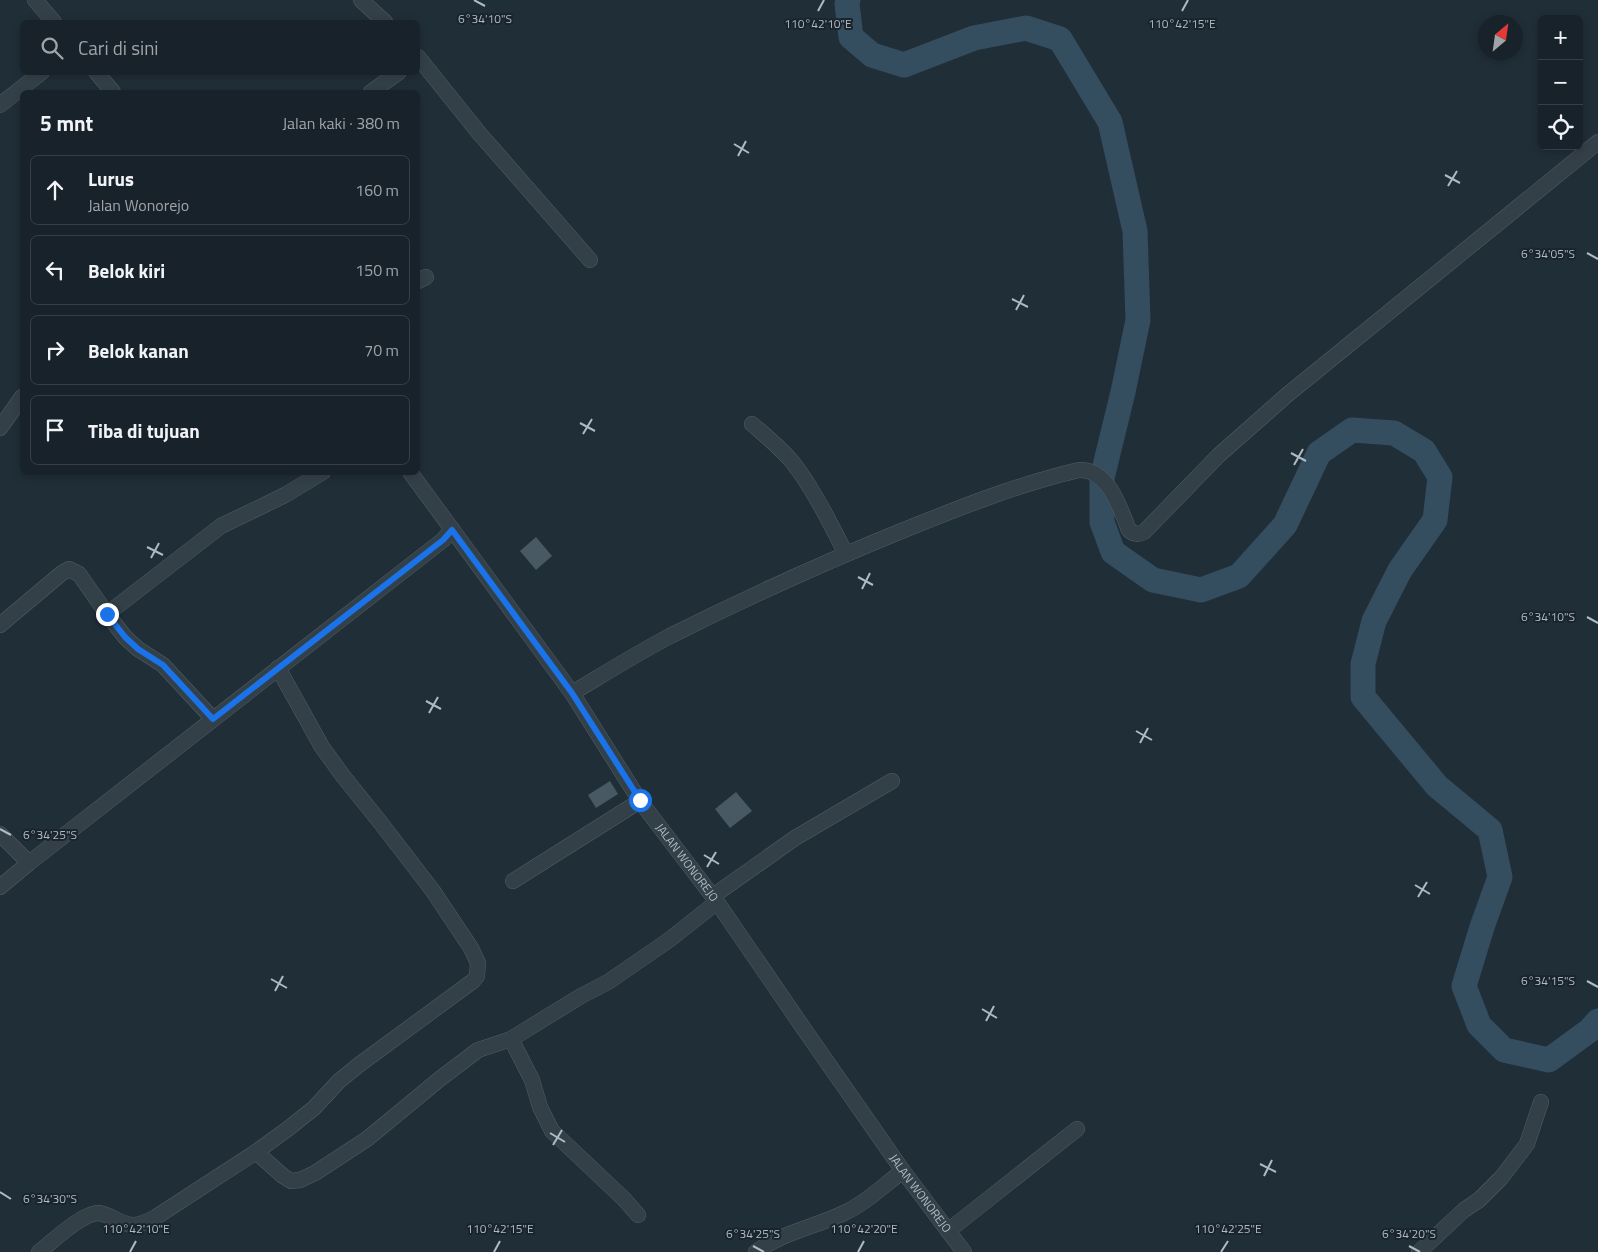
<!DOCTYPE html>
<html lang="id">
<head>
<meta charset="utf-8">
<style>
	:root { --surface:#18222a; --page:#212a32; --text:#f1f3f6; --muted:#9fa4a8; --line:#363f47 }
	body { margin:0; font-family:"Titillium Web",sans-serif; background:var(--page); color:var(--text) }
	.controls { position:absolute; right:15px; top:15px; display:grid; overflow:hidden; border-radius:8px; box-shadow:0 2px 8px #0003 }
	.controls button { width:45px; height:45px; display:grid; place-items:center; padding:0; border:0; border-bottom:1px solid var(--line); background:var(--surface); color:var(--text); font:25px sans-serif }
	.compass { position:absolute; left:1478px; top:15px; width:45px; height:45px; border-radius:50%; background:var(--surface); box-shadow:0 2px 8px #0003; rotate:29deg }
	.stop { position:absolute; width:15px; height:15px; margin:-11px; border:4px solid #1a73e8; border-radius:50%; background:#fff }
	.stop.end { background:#1a73e8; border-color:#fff; box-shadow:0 1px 5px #0008 }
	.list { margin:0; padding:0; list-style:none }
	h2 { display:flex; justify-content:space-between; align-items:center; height:65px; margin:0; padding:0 20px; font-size:21px }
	h2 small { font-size:16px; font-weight:400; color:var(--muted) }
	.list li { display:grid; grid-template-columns:32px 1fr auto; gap:15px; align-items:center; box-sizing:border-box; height:70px; margin:0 10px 10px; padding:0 10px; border:1px solid var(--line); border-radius:8px }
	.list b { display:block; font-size:19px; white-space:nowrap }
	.list p { margin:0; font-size:16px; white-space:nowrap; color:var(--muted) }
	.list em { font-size:16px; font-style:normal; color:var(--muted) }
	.icon { flex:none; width:28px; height:28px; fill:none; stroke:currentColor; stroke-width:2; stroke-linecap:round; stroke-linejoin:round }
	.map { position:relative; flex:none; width:1598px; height:1252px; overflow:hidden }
	.search { position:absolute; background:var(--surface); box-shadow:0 2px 8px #0003; left:20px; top:20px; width:400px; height:55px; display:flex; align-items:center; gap:12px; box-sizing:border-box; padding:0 18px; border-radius:8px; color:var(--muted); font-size:19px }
	.panel { position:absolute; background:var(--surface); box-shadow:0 2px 8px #0003; left:20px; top:90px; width:400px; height:385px; border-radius:8px }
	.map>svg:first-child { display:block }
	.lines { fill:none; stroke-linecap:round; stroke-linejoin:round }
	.river { stroke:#344d5f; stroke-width:25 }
	.building { fill:#485964 }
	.minor-casing { stroke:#515d66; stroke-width:16 }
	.minor { stroke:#344048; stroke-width:15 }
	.route { stroke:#1a73e8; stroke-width:6 }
	.ticks { fill:none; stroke:#aebbc5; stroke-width:2 }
	.labels { text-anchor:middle; stroke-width:4; stroke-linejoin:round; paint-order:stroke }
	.street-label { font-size:12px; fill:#aebbc5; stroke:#1a242d }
	.ticks-label { font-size:12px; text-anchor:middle; fill:#aebbc5; stroke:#1a242d; stroke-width:4; stroke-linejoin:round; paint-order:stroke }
</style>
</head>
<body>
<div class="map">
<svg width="1598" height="1252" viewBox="0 0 1598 1252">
	<rect width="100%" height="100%" fill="#202e38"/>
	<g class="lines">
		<polyline class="river" points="848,0 847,4 851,37 872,55 904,65 974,38 1026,28 1060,39 1110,122 1135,231 1138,320 1123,392 1102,478 1102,522 1113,552 1153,580 1201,590 1239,576 1285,525 1319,453 1352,430 1394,433 1424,451 1440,477 1435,520 1400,570 1374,621 1363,664 1363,697 1437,786 1490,830 1500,877 1482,927 1464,986 1479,1025 1504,1050 1549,1060 1590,1030 1598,1021"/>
	</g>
	<g class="building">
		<polygon points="536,537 552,556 536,570 520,551"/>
		<polygon points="610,781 618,794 596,808 588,795"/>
		<polygon points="736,792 752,811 730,828 715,809"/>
	</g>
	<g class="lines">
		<defs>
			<g id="minor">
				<polyline points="35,0 54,22"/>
				<polyline points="361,0 385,22"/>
				<polyline points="418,57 479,133 590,260"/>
				<polyline points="96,72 113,92"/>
				<polyline points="371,92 399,72"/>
				<polyline points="0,105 42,72"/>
				<polyline points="418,281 426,277"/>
				<path d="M752,424C767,437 782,449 794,464C815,492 830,523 846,554"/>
				<polyline points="0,428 22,397"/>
				<path id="s1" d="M410,472L572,693L640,801L717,902L804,1029L903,1171L964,1252"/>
				<polyline points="107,614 125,637 138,649 163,665 213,719"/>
				<polyline points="0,625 62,573 69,569 79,574 107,614 221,526 285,495 323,472"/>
				<path d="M572,693C604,674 636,654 670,636C746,598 825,562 904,530C961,507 1019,484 1079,470C1103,469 1115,495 1123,515C1125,519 1127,526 1129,530C1133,534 1139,535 1144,532L1219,455L1287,395L1598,142"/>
				<polyline points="0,834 29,863"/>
				<polyline points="513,881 640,801"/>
				<polyline points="0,887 29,863 443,540 452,529"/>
				<polyline points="713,896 795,838 892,781"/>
				<polyline points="511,1039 532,1080 540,1107 552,1131 624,1199 638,1215"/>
				<polyline points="256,1152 289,1128 314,1108 339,1081 360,1064 473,981 477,976 478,963 471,948 433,891 380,822 343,776 322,747 278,668"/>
				<polyline points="948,1231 1077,1129"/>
				<path d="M39,1252C53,1241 81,1214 98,1213C103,1213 108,1216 113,1218C132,1228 137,1227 156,1217L256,1152L283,1176L291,1181L300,1180L315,1173L367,1139L441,1078L478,1050L511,1039L581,996L608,982L669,940L717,902"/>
				<path d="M756,1252C783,1232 815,1227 844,1213C866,1203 884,1185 903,1171"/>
				<polyline points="1419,1252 1464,1210 1479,1200 1501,1178 1527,1144 1541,1102"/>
			</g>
		</defs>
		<use href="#minor" class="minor-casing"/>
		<use href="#minor" class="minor"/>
	</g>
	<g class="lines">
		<polyline class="route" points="107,614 125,637 138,649 163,665 213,719 443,540 452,530 572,693 640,800"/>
	</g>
	<path class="ticks" d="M474,0L485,6M818,11L824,0M1182,11L1188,0M734,144L749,153M738,156L746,141M1445,175L1460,183M1448,186L1457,171M1587,253L1598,259M1012,299L1028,307M1016,310L1024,295M580,423L595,431M583,434L592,419M1291,453L1306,461M1294,465L1303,449M147,547L163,555M151,558L159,543M858,577L873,585M862,589L870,573M1587,617L1598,623M426,701L441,709M429,713L438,697M1136,731L1152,740M1140,743L1148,728M0,829L11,835M704,855L719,864M707,867L716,852M1415,885L1430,894M1418,897L1427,882M271,979L287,988M1587,981L1598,987M275,991L283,976M982,1009L997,1018M986,1021L994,1006M550,1133L565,1142M553,1145L562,1130M1260,1164L1276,1172M1264,1176L1272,1160M0,1192L11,1199M753,1246L764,1252M1409,1246L1420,1252M130,1252L136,1241M494,1252L500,1241M858,1252L864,1241M1221,1252L1228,1241"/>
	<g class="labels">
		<g class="street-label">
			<text dy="4" stroke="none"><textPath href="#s1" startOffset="479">JALAN WONOREJO</textPath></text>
			<text dy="4" stroke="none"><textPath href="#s1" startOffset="884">JALAN WONOREJO</textPath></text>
		</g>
	</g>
	<g class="ticks-label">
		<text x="485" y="23">6°34'10"S</text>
		<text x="818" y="28">110°42'10"E</text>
		<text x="1182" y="28">110°42'15"E</text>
		<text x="1548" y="258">6°34'05"S</text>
		<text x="1548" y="621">6°34'10"S</text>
		<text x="50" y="839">6°34'25"S</text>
		<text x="1548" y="985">6°34'15"S</text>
		<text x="50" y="1203">6°34'30"S</text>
		<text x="136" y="1233">110°42'10"E</text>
		<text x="500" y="1233">110°42'15"E</text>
		<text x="864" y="1233">110°42'20"E</text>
		<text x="1228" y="1233">110°42'25"E</text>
		<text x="753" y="1238">6°34'25"S</text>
		<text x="1409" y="1238">6°34'20"S</text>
	</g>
</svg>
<div class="controls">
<button>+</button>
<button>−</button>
<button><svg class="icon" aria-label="locate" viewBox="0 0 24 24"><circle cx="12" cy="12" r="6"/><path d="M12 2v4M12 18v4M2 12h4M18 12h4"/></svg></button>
</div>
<svg class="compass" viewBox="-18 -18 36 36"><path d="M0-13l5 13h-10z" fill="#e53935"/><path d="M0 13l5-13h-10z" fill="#9fa4a8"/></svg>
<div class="stop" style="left:640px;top:800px"></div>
<div class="stop end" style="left:107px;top:614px"></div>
<div class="search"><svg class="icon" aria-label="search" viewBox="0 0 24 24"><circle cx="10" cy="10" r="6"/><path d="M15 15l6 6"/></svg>Cari di sini</div>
<section class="panel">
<h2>5 mnt<small>Jalan kaki · 380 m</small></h2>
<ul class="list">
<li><svg class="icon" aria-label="ahead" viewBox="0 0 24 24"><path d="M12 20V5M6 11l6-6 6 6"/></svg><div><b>Lurus</b><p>Jalan Wonorejo</p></div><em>160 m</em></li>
<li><svg class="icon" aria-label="left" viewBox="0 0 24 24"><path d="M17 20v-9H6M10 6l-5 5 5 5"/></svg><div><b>Belok kiri</b></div><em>150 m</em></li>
<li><svg class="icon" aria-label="right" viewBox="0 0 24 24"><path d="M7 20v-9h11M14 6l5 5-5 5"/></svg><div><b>Belok kanan</b></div><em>70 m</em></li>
<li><svg class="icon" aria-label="arrive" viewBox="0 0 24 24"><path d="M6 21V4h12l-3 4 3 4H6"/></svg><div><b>Tiba di tujuan</b></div></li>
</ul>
</section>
</div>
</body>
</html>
